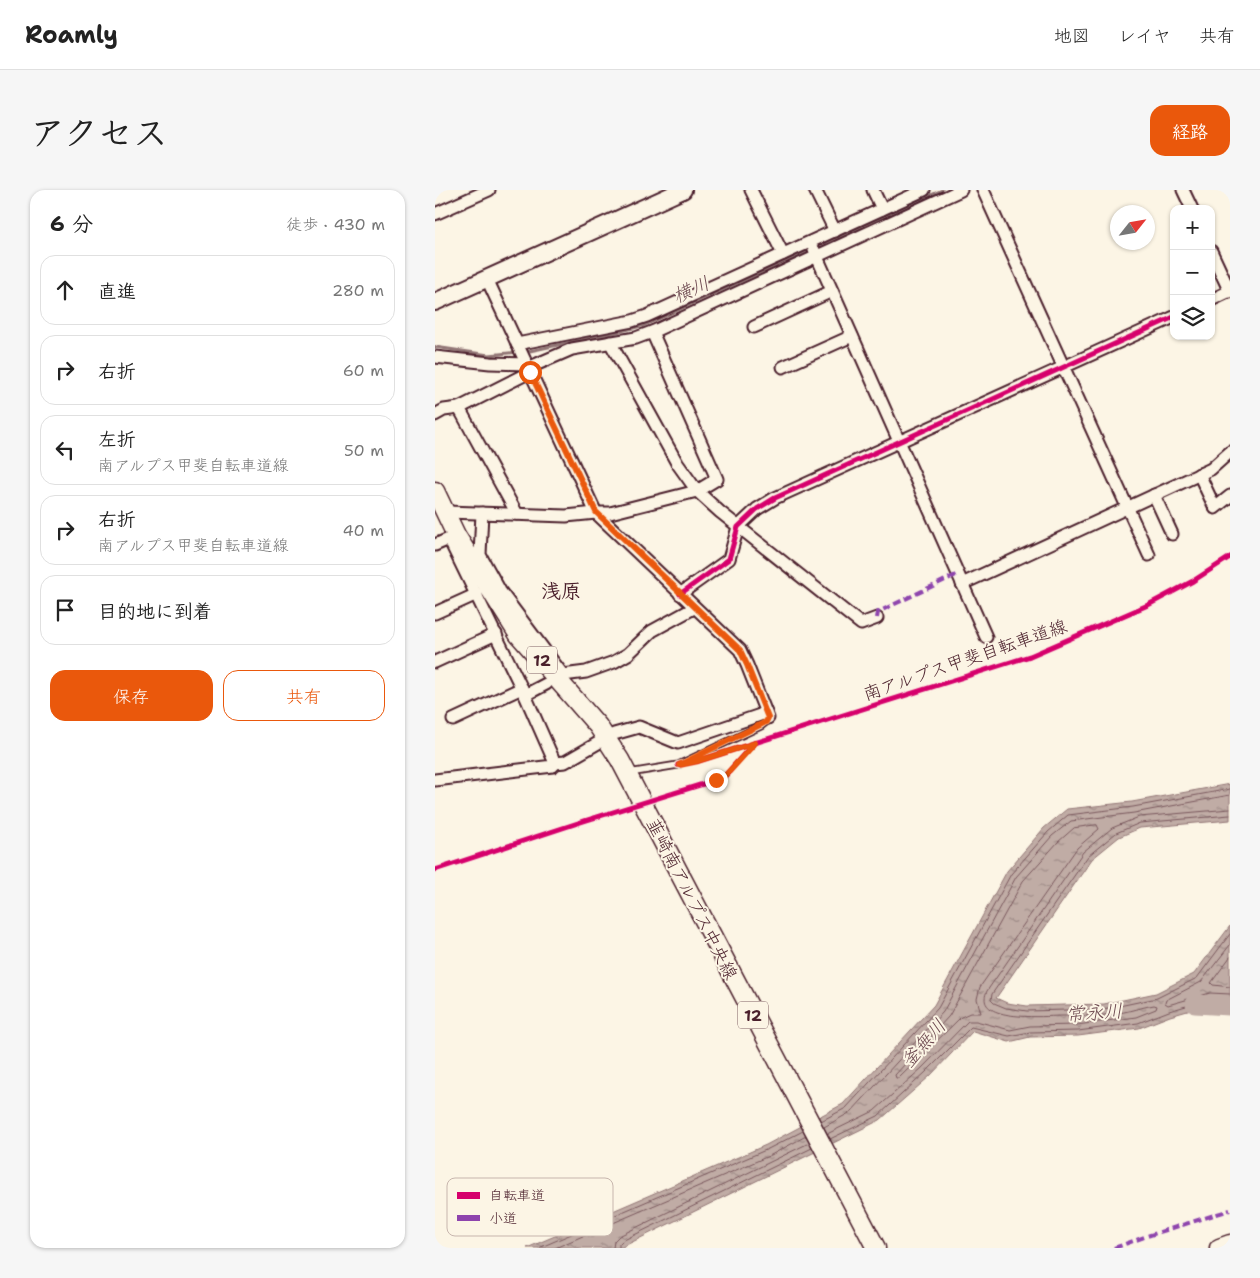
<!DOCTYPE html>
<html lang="ja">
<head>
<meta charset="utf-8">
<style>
	:root { --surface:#fff; --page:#f6f6f6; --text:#222; --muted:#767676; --line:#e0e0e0; --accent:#ea580c }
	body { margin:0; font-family:"Shantell Sans","Klee One",sans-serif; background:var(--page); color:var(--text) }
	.controls { position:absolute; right:15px; top:15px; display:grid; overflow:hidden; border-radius:10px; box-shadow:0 1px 4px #0004 }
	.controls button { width:45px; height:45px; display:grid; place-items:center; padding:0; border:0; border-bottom:1px solid var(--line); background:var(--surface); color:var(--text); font:25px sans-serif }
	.compass { position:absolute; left:675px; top:15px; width:45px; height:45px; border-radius:50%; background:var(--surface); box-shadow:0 1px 4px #0004; rotate:59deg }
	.stop { position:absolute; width:15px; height:15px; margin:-11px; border:4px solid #ea580c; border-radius:50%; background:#fff }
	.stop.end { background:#ea580c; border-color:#fff; box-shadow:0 1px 5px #0008 }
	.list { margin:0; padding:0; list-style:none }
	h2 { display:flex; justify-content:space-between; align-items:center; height:65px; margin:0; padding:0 20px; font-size:21px }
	h2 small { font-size:16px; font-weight:400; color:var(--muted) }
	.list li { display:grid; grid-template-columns:32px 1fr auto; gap:15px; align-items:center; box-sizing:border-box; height:70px; margin:0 10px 10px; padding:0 10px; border:1px solid var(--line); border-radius:15px }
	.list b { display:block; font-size:19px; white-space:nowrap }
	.list p { margin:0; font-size:16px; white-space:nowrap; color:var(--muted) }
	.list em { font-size:16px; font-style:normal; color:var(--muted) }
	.actions { display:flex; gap:10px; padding:15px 20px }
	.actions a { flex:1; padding:11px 0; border:1px solid var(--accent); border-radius:15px; text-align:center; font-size:18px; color:var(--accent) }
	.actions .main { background:var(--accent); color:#fff }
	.icon { flex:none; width:28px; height:28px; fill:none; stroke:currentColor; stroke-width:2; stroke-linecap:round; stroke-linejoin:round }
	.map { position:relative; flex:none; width:795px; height:1058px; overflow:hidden; border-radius:15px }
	header { display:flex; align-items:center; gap:30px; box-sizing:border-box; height:70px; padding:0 25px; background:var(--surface); border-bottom:1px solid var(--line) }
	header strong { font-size:24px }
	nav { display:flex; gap:28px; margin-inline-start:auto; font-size:18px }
	.intro { display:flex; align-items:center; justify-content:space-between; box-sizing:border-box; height:120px; padding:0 30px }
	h1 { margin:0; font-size:35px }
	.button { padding:12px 22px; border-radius:15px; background:var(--accent); color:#fff; font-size:18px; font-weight:700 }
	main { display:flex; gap:30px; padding:0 30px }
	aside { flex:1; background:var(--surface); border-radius:15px; box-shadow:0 1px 4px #0004 }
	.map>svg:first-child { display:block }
	.water { fill:url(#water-ripples); stroke:#917474 }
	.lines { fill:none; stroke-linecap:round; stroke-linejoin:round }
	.shore { stroke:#79575c; stroke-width:1 }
	.stream { stroke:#917474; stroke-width:3 }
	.river { stroke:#c0aca5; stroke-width:19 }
	.lane-casing { stroke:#4a1f2b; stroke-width:9 }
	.street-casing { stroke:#4a1f2b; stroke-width:15 }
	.secondary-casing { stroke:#4a1f2b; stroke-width:20 }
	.primary-casing { stroke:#4a1f2b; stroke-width:21 }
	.lane { stroke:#fcf5e5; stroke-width:5.5 }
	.street { stroke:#fcf5e5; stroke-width:11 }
	.secondary { stroke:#fcf5e5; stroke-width:16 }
	.primary { stroke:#fcf5e5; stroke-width:18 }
	.quiet { stroke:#8e44ad; stroke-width:4; stroke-dasharray:8 4; stroke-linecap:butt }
	.cycleway-casing { stroke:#fcf5e5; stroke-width:8 }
	.cycleway { stroke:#d6006c; stroke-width:5 }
	.route { stroke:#ea580c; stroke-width:6 }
	.labels { text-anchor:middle; stroke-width:4; stroke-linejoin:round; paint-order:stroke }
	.shield { fill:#fcf5e5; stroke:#7f5f63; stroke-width:1 }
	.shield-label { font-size:16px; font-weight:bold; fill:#4a1f2b }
	.street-label { font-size:18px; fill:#4a1f2b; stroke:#fcf5e5 }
	.water-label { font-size:19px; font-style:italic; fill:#6d4950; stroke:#fcf5e5 }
	.quarter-label { font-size:20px; font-weight:bold; fill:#4a1f2b; stroke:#fcf5e5 }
	.key { fill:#fcf5e5; stroke:#c7b5ad; stroke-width:1 }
	.key-label { font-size:14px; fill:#4a1f2b }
</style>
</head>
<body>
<header>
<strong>Roamly</strong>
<nav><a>地図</a><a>レイヤ</a><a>共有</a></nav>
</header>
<div class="intro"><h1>アクセス</h1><a class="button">経路</a></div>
<main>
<aside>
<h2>6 分<small>徒歩 · 430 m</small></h2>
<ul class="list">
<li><svg class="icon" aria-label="ahead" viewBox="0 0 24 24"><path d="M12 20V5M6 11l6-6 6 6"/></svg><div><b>直進</b></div><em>280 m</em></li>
<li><svg class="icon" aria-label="right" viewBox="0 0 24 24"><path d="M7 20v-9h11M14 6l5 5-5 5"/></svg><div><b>右折</b></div><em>60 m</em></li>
<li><svg class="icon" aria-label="left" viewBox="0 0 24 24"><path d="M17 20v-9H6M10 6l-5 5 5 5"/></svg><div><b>左折</b><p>南アルプス甲斐自転車道線</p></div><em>50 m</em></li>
<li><svg class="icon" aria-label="right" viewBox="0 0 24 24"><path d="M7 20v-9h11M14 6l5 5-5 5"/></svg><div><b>右折</b><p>南アルプス甲斐自転車道線</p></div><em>40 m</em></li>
<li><svg class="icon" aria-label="arrive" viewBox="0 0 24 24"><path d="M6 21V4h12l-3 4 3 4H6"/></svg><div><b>目的地に到着</b></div></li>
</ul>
<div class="actions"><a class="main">保存</a><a>共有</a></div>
</aside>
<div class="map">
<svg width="795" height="1058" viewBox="0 0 795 1058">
	<defs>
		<pattern id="water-ripples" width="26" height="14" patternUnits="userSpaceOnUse" patternTransform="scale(1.25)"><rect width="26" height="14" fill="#c0aca5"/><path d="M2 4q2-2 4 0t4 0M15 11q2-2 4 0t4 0" fill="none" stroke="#9e8b87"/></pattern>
	</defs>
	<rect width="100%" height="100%" fill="#fcf5e5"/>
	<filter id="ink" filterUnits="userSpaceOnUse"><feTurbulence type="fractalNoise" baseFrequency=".02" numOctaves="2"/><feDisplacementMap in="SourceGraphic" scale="10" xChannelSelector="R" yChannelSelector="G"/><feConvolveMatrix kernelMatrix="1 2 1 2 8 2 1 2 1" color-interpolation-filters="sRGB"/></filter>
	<g filter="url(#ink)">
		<polygon class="water" points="795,594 795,630 705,638 684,647 657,669 561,808 572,813 592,816 669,814 721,803 759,784 795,736 795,816 777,814 735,826 704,838 643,846 595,847 574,852 538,841 495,886 445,930 185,1058 92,1058 331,955 408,914 499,815 572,681 609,638 632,619 697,612"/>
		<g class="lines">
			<g class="shore">
				<polyline points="795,625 705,633 681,643 653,666 557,804 556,810 559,813 571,818 592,821 670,819 722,808 762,788 795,744"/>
				<polygon points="662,635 664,639 642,658 545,797 542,809 546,823 535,823 526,827 464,888 461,888 460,885 514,826 588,691 623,652 639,638"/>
				<polyline points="795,755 766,792 731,810 730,813 733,815 775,803 795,804"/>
				<polyline points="795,767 776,793 778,795 795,797"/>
				<polyline points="386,931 411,918 503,818 576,684 613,642 633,625 698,617 795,599"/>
				<polyline points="389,937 416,922 508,822 581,687 617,646 636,631 699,623 795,605"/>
				<path d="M392,944L439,921L487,878L533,831H541L575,840L595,836L642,835L701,827L721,819L722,816L719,815C703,818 686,824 670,825C656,826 641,826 627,826C612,826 537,833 552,801L648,662L677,638L704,627L795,619"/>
				<polyline points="395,949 443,926 491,882 536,837 574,846 595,842 643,841 703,833 734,821 775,809 795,811"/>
				<polyline points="104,1058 333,959 368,941"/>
				<polyline points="120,1058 336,965 371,946"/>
				<polyline points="178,1058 179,1051 184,1046 374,953"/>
				<polyline points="184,1058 184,1054 187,1051 377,958"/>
			</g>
			<g class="stream">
				<polyline points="0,157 54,165 84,162"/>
				<polyline points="90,162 174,144 210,135 507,0"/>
			</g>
			<polyline class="river" points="760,814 795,816"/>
			<defs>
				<polyline id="lane" points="194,583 243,575 326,536 331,532 333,528"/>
				<g id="street">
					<polyline points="316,0 348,64"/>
					<polyline points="380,0 400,41"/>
					<polyline points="438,0 447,19"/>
					<polyline points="548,0 714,365"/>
					<polyline points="748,0 757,19"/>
					<polyline points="0,24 54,0"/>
					<polyline points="379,60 551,447"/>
					<polyline points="776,61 795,102"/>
					<polyline points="52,89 161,323 305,460 312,475 333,528"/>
					<polyline points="776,110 795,101"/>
					<polyline points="319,137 397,101"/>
					<polyline points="175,152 242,273 262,301 285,322 426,434 442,428"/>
					<polyline points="82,154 197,131 212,126 489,0"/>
					<polyline points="0,167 55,173 91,174"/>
					<polyline points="348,177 417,146"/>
					<polyline points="93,178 137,159 201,148 217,142 526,0"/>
					<polyline points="0,225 9,220 24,218"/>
					<polyline points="764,284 780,318 795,306"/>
					<polyline points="719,305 737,344"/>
					<polyline points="11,322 131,326 161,323 175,323 262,301 282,289 217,142"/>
					<polyline points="47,323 45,365 65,401 128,485 151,482 179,472 193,464 217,441 259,418"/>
					<polyline points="82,324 24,218 95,182"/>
					<polyline points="0,355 14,349"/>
					<polyline points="527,394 776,279 795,262"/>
					<polyline points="245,404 294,369 303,337 322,319 340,308 739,127"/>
					<polyline points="0,423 42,404"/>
					<polyline points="0,472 61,444"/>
					<polyline points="90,505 111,494"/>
					<polyline points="18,530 87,498"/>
					<polyline points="179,544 204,537 243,553 331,523"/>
					<polyline points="120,573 130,572 163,553"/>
					<polyline points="0,590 118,576 120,573 90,505 14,349 21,345"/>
				</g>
				<polyline id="secondary" points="0,112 248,0"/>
				<g id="primary">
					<polyline points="0,301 21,345 83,444 163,536 185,570 441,1058"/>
					<polyline points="784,1058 795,1054"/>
				</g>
			</defs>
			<use href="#lane" class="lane-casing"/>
			<use href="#street" class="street-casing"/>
			<use href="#secondary" class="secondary-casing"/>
			<use href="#primary" class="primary-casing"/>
			<use href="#lane" class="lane"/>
			<use href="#street" class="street"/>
			<use href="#secondary" class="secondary"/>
			<use href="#primary" class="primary"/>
			<g class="quiet">
				<polyline points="442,428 443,422 523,384"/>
				<polyline points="679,1058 712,1046 795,1020"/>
			</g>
			<defs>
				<g id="cycleway">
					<polyline points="245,404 294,369 303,337 322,319 340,308 739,127"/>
					<polyline points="243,575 263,571 595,466 713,415 758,391 795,367"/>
					<polyline points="0,680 149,631 281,590 290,586 319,553"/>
				</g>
			</defs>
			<use href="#cycleway" class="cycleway-casing"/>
			<use href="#cycleway" class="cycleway"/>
		</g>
	</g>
	<g class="lines" filter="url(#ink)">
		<polyline class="route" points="95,182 161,322 305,460 312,475 333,528 331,532 244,575 263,571 320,553 290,586 281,590"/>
	</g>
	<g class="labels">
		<g class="shield">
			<rect x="92" y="456.5" width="30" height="27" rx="4"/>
			<rect x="303" y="811.5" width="30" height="27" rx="4"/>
		</g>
		<g class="shield-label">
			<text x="107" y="476">12</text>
			<text x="318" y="831">12</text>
		</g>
		<g class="street-label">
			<text transform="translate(530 470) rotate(-19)" y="6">南アルプス甲斐自転車道線</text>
			<text transform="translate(257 709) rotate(63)" y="6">韮崎南アルプス中央線</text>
		</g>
		<g class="water-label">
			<text transform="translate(256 99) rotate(-24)" y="7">横川</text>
			<text transform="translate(659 822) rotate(-4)" y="7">常永川</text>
			<text transform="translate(488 853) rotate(-49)" y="7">釜無川</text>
		</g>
		<g class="quarter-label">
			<text x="126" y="408">浅原</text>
		</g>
	</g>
	<rect x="12" y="988" width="166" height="58" rx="8" class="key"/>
	<rect x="22" y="1002" width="23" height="7" fill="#d6006c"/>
	<rect x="22" y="1025" width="23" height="6" fill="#8e44ad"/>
	<g class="key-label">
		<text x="54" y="1010">自転車道</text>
		<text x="54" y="1033">小道</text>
	</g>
</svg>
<div class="controls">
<button>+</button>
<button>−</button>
<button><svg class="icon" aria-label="layers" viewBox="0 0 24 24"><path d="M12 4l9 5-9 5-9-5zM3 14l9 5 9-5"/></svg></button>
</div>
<svg class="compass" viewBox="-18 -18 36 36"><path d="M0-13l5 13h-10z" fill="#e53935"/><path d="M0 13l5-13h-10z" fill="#767676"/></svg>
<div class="stop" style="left:95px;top:182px"></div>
<div class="stop end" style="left:281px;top:590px"></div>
</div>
</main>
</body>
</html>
